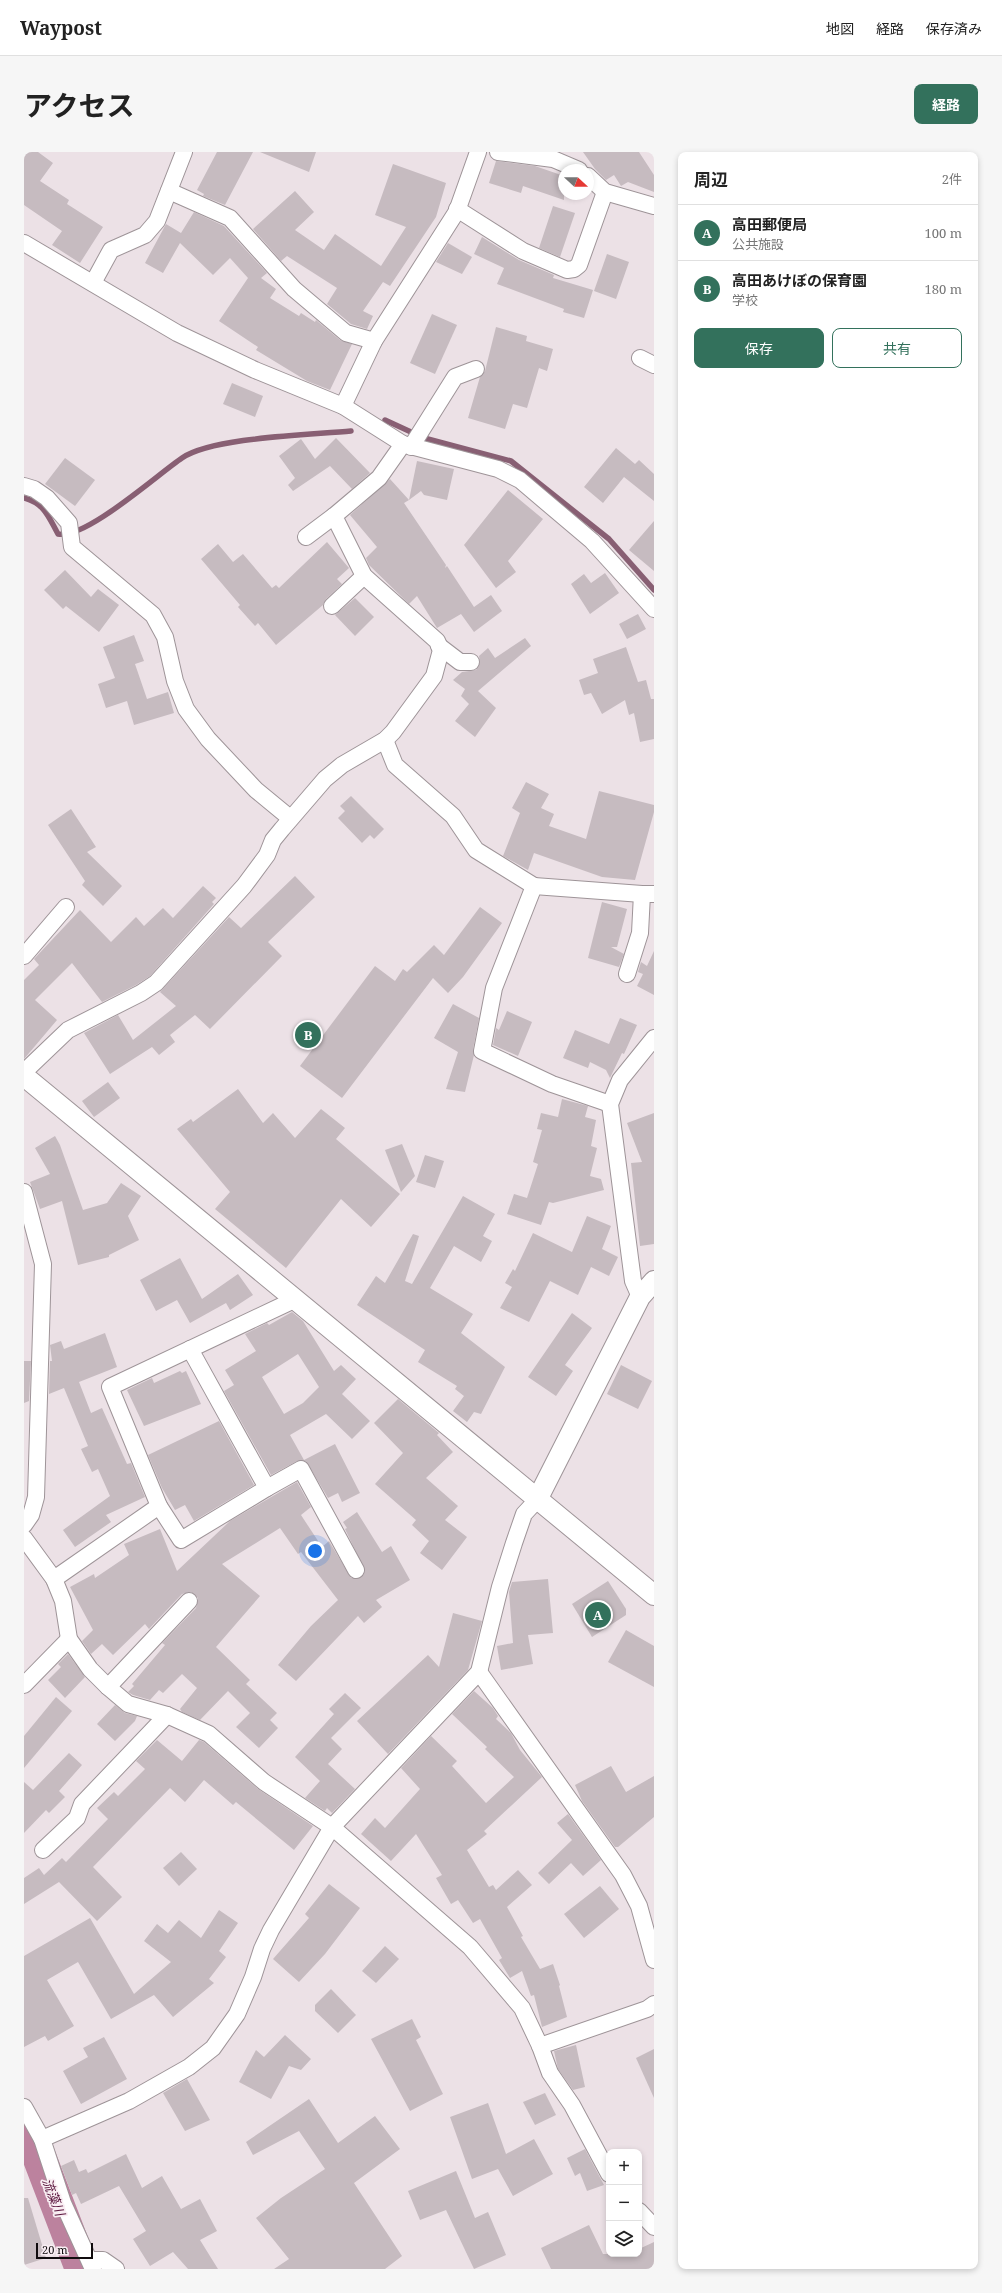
<!DOCTYPE html>
<html lang="ja">
<head>
<meta charset="utf-8">
<style>
	:root { --surface:#fff; --page:#f6f6f6; --text:#222; --muted:#767676; --line:#e0e0e0; --accent:#33715c }
	body { margin:0; font-family:"Noto Serif","Noto Sans JP",serif; background:var(--page); color:var(--text) }
	.controls { position:absolute; right:12px; bottom:12px; display:grid; overflow:hidden; border-radius:8px; box-shadow:0 2px 6px #0003 }
	.controls button { width:36px; height:36px; display:grid; place-items:center; padding:0; border:0; border-bottom:1px solid var(--line); background:var(--surface); color:var(--text); font:20px sans-serif }
	.compass { position:absolute; left:534px; top:12px; width:36px; height:36px; border-radius:50%; background:var(--surface); box-shadow:0 2px 6px #0003; rotate:111deg }
	.scale { position:absolute; left:12px; bottom:10px; width:57px; box-sizing:border-box; padding-left:4px; border:2px solid #100c0e; border-top:0; font-size:11px; line-height:14px; white-space:nowrap; color:#100c0e; -webkit-text-stroke:3px #f9eef3; paint-order:stroke }
	.you { position:absolute; left:291px; top:1399px; width:14px; height:14px; margin:-10px; border:3px solid #fff; border-radius:50%; background:#1a73e8; box-shadow:0 0 0 6px #1a73e833 }
	.badge { display:grid; place-items:center; width:26px; height:26px; border-radius:50%; background:var(--accent); color:#fff; font-size:13px; font-weight:700 }
	.pin { position:absolute; translate:-50% -50%; border:2px solid #fff; box-shadow:0 1px 4px #0006 }
	.list { margin:0; padding:0; list-style:none }
	h2 { display:flex; justify-content:space-between; align-items:center; height:52px; margin:0; padding:0 16px; font-size:17px }
	h2 small { font-size:13px; font-weight:400; color:var(--muted) }
	.list li { display:grid; grid-template-columns:26px 1fr auto; gap:12px; align-items:center; box-sizing:border-box; height:56px; padding:0 16px; border-top:1px solid var(--line) }
	.list b { display:block; font-size:15px; white-space:nowrap }
	.list p { margin:0; font-size:13px; white-space:nowrap; color:var(--muted) }
	.list em { font-size:13px; font-style:normal; color:var(--muted) }
	.actions { display:flex; gap:8px; padding:12px 16px }
	.actions a { flex:1; padding:9px 0; border:1px solid var(--accent); border-radius:8px; text-align:center; font-size:14px; color:var(--accent) }
	.actions .main { background:var(--accent); color:#fff }
	.icon { flex:none; width:22px; height:22px; fill:none; stroke:currentColor; stroke-width:2; stroke-linecap:round; stroke-linejoin:round }
	.map { position:relative; flex:none; width:630px; height:2117px; overflow:hidden; border-radius:8px }
	header { display:flex; align-items:center; gap:24px; box-sizing:border-box; height:56px; padding:0 20px; background:var(--surface); border-bottom:1px solid var(--line) }
	header strong { font-size:19px }
	nav { display:flex; gap:22px; margin-inline-start:auto; font-size:14px }
	.intro { display:flex; align-items:center; justify-content:space-between; box-sizing:border-box; height:96px; padding:0 24px }
	h1 { margin:0; font-size:28px }
	.button { padding:10px 18px; border-radius:8px; background:var(--accent); color:#fff; font-size:14px; font-weight:700 }
	main { display:flex; gap:24px; padding:0 24px }
	aside { flex:1; background:var(--surface); border-radius:8px; box-shadow:0 2px 6px #0003 }
	.map>svg:first-child { display:block }
	.lines { fill:none; stroke-linecap:round; stroke-linejoin:round }
	.stream { stroke:#885f73; stroke-width:5.5 }
	.river { stroke:#bc829e; stroke-width:34 }
	.building { fill:#c6bbc0; fill-rule:evenodd }
	.minor-casing { stroke:#9e9498; stroke-width:18 }
	.tertiary-casing { stroke:#9e9498; stroke-width:22 }
	.minor { stroke:#fff; stroke-width:16 }
	.tertiary { stroke:#fff; stroke-width:20 }
	.labels { text-anchor:middle; stroke-width:3.5; stroke-linejoin:round; paint-order:stroke }
	.water-label { font-size:13px; font-style:italic; fill:#59143c; stroke:#f9eef3 }
</style>
</head>
<body>
<header>
<strong>Waypost</strong>
<nav><a>地図</a><a>経路</a><a>保存済み</a></nav>
</header>
<div class="intro"><h1>アクセス</h1><a class="button">経路</a></div>
<main>
<div class="map">
<svg width="630" height="2117" viewBox="0 0 630 2117">
	<rect width="100%" height="100%" fill="#ece1e6"/>
	<g class="lines">
		<g class="stream">
			<polyline points="361,268 400,286 487,309 585,387 630,438"/>
			<path d="M0,346C21,352 24,364 34,382C61,388 134,322 158,306C189,285 286,283 327,279"/>
		</g>
		<polyline class="river" points="0,1974 11,1994 58,2117"/>
	</g>
	<g class="building">
		<polygon points="0,0 14,0 29,11 16,29 45,48 43,52 79,75 56,111 28,93 38,79 0,53"/>
		<polygon points="193,0 229,0 201,53 179,44 180,42 173,38"/>
		<polygon points="236,0 292,0 285,20"/>
		<polygon points="559,0 615,0 630,23 630,40 604,30 597,34 590,23 582,28 571,17"/>
		<polygon points="472,9 511,14 540,24 540,48 499,34 497,41 465,31"/>
		<polygon points="369,12 422,31 412,65 366,134 359,130 339,159 349,164 343,177 327,172 303,152 313,136 263,104 257,109 229,77 271,39 290,60 271,78 300,98 311,82 357,114 382,75 351,63"/>
		<polygon points="529,54 551,61 536,105 515,96"/>
		<polygon points="170,60 200,74 243,121 237,126 252,137 246,146 275,164 277,161 291,170 292,168 316,188 328,192 306,238 283,229 232,198 234,195 195,169 224,126 206,106 189,123 156,91 139,121 121,111 142,72 157,81"/>
		<polygon points="458,85 495,108 530,123 529,126 569,138 560,166 539,160 540,157 473,132 480,116 450,102"/>
		<polygon points="424,91 448,105 438,122 412,110"/>
		<polygon points="583,102 605,110 592,147 570,139"/>
		<polygon points="408,162 433,173 411,222 386,211"/>
		<polygon points="472,175 503,184 502,189 529,197 523,219 515,216 503,256 489,252 481,277 444,266 456,225 461,219"/>
		<polygon points="208,231 239,244 231,265 199,252"/>
		<polygon points="312,286 346,321 328,337 306,314 269,339 264,333 271,326 255,304 277,287 291,307"/>
		<polygon points="592,296 611,312 615,308 630,322 630,349 600,325 579,351 560,335"/>
		<polygon points="41,306 71,328 51,354 21,332"/>
		<polygon points="393,309 430,317 423,348 400,343 397,339 385,348"/>
		<polygon points="366,327 385,348 380,351 422,413 421,416 423,414 450,455 467,443 478,459 450,480 437,462 413,476 393,444 385,452 345,413 342,406 353,395 326,363"/>
		<polygon points="484,338 519,367 484,409 492,420 472,436 440,393"/>
		<polygon points="630,369 630,419 605,398"/>
		<polygon points="303,390 325,416 313,427 318,432 302,447 299,453 252,493 234,471 231,474 214,455 216,453 177,407 194,392 209,410 219,402 248,436 252,433 255,436"/>
		<polygon points="41,418 67,445 74,437 95,453 75,480 42,454 39,457 20,438"/>
		<polygon points="581,421 595,441 566,462 547,432 560,422 567,431"/>
		<polygon points="331,446 350,465 331,484 311,463"/>
		<polygon points="614,462 622,477 603,487 595,472"/>
		<polygon points="110,483 120,509 111,512 123,547 144,540 150,561 110,573 103,549 82,556 74,532 91,526 79,495"/>
		<polygon points="501,486 507,494 454,539 472,556 451,585 431,569 445,552 437,544 441,537 429,528 438,520 452,518 456,510 455,504 464,496 471,506"/>
		<polygon points="602,495 614,530 622,528 627,547 630,547 630,587 616,590 610,561 605,563 601,548 578,562 567,541 560,543 555,528 574,521 569,507"/>
		<polygon points="502,630 525,642 517,656 530,662 525,674 562,687 575,639 630,653 630,660 611,728 578,725 510,701 504,718 479,704 496,661 488,656"/>
		<polygon points="327,644 360,677 350,687 346,683 338,691 314,666 321,659 316,654"/>
		<polygon points="47,657 72,695 63,700 98,734 79,754 58,733 61,729 24,673"/>
		<polygon points="271,724 291,745 244,790 258,804 186,877 171,863 146,883 151,890 135,903 128,895 86,922 60,881 94,863 109,888 152,854 136,840 205,765 217,776"/>
		<polygon points="179,734 192,746 188,750 190,752 126,824 112,833 78,850 48,811 11,848 33,868 0,907 0,828 15,813 10,807 56,758 87,790 112,765 120,774 139,756 149,766"/>
		<polygon points="578,750 603,757 593,795 587,795 600,802 595,815 564,806"/>
		<polygon points="456,755 478,771 439,825 424,841 409,826 318,946 276,914 351,814 371,829 379,817 383,820 410,793 420,803"/>
		<polygon points="630,799 630,843 613,834 619,822 614,820 617,810 623,814"/>
		<polygon points="429,852 455,866 449,897 450,903 441,940 422,937 434,900 410,886"/>
		<polygon points="483,859 508,870 494,904 469,893 472,876 475,878"/>
		<polygon points="596,866 613,873 600,902 598,901 586,926 582,918 566,910 564,916 539,906 551,878 585,892"/>
		<polygon points="84,930 96,946 70,965 58,949"/>
		<polygon points="214,937 239,971 249,961 271,986 297,957 321,976 312,987 376,1042 347,1075 317,1047 262,1116 191,1057 206,1040 153,977 167,967 169,970"/>
		<polygon points="538,947 564,954 561,965 572,968 567,994 573,996 566,1024 577,1027 580,1038 529,1051 525,1050 517,1073 483,1062 490,1042 503,1046 514,1012 509,1010 518,978 513,977 517,961 534,965"/>
		<polygon points="630,961 630,1092 616,1094 607,1011 618,1010 603,971"/>
		<polygon points="31,984 36,993 59,1058 83,1051 97,1031 117,1044 104,1064 115,1088 85,1103 85,1105 54,1113 38,1049 16,1057 6,1030 26,1022 11,996"/>
		<polygon points="378,992 391,1024 377,1040 361,998"/>
		<polygon points="401,1003 420,1009 411,1036 392,1030"/>
		<polygon points="439,1044 471,1062 459,1084 468,1089 457,1110 430,1094 406,1136 449,1162 437,1181 481,1215 457,1262 450,1260 443,1270 429,1259 440,1244 431,1237 433,1234 394,1210 401,1198 333,1153 352,1124 361,1131 389,1082 395,1084 381,1129 388,1132"/>
		<polygon points="563,1064 587,1074 578,1097 594,1105 585,1124 567,1115 554,1143 526,1129 505,1170 476,1156 488,1135 481,1131 489,1117 491,1119 509,1081 548,1100"/>
		<polygon points="156,1106 178,1147 214,1122 229,1143 206,1158 202,1151 166,1171 153,1148 132,1159 116,1128"/>
		<path d="M268,1160L279,1169L310,1219L317,1213L332,1227L318,1242L346,1269L328,1287L302,1262L266,1283L280,1308L311,1292L336,1341L318,1350L314,1341L304,1346L282,1309H273L247,1323L200,1239L210,1233L201,1218L232,1199L221,1182L243,1171L245,1173ZM274,1202L295,1235L279,1251L260,1262L238,1225Z"/>
		<polygon points="548,1161 568,1176 541,1213 549,1219 532,1244 504,1225"/>
		<polygon points="81,1181 93,1215 55,1230 67,1261 78,1256 103,1312 107,1311 121,1345 82,1363 87,1370 51,1395 39,1378 86,1344 74,1317 68,1320 57,1297 64,1294 40,1236 25,1242 26,1209 28,1209 26,1193 37,1189 40,1197"/>
		<polygon points="0,1209 7,1209 5,1249 0,1251"/>
		<polygon points="597,1213 628,1229 614,1257 583,1242"/>
		<polygon points="156,1219 158,1221 162,1219 177,1252 120,1274 103,1238 128,1226 130,1231"/>
		<polygon points="374,1247 415,1281 413,1283 429,1300 402,1326 434,1354 421,1368 443,1385 418,1418 396,1401 405,1389 388,1373 392,1368 351,1332 379,1301 350,1271"/>
		<polygon points="195,1269 230,1333 170,1369 161,1353 151,1358 138,1336 124,1303"/>
		<polygon points="273,1330 287,1355 277,1363 298,1395 305,1389 327,1426 336,1426 341,1419 321,1377 323,1376 319,1370 333,1360 358,1400 367,1394 386,1428 352,1448 358,1455 340,1471 334,1464 272,1529 254,1513 287,1474 314,1448 277,1400 274,1402 256,1376 198,1412 236,1444 192,1495 226,1528 222,1532 253,1561 246,1568 254,1576 235,1596 212,1575 226,1561 204,1539 176,1568 158,1560 156,1557 173,1536 158,1522 139,1541 135,1538 126,1548 109,1543 104,1540 110,1534 108,1532 141,1493 138,1491 172,1456 174,1446 167,1440 158,1442 125,1477 121,1472 89,1503 78,1492 67,1502 58,1489 69,1478 46,1435 70,1422 71,1426 105,1403 100,1392 136,1377 153,1419 206,1369"/>
		<polygon points="524,1427 529,1481 504,1483 509,1512 477,1518 473,1494 489,1491 485,1440 488,1430"/>
		<polygon points="584,1429 602,1457 602,1463 568,1485 548,1452"/>
		<polygon points="429,1461 458,1469 444,1518 364,1602 333,1569 404,1503 415,1515"/>
		<polygon points="602,1478 630,1494 630,1535 584,1510"/>
		<polygon points="44,1502 61,1525 41,1546 24,1528 37,1515 34,1512"/>
		<polygon points="450,1539 469,1556 474,1564 472,1567 487,1581 496,1598 518,1625 460,1679 463,1682 443,1698 465,1735 469,1733 472,1738 494,1718 508,1733 483,1755 499,1784 497,1785 516,1817 529,1812 536,1833 535,1834 543,1865 518,1875 510,1843 507,1844 498,1819 486,1826 475,1808 478,1806 456,1767 449,1771 434,1748 427,1752 412,1726 418,1723 392,1682 367,1709 337,1682 351,1666 361,1676 396,1637 377,1616 407,1584 433,1609 428,1614 462,1651 490,1625 461,1597 463,1595 428,1562"/>
		<polygon points="321,1541 337,1556 307,1586 318,1597 304,1612 331,1637 308,1661 303,1656 301,1659 281,1646 296,1629 271,1605 310,1562 305,1557"/>
		<polygon points="32,1545 48,1559 0,1616 0,1584"/>
		<polygon points="91,1553 101,1561 113,1564 111,1569 91,1589 73,1572"/>
		<polygon points="133,1588 158,1609 175,1588 180,1590 234,1637 289,1674 270,1698 212,1650 209,1653 180,1628 161,1650 146,1636 69,1715 98,1745 73,1769 35,1730 0,1752 0,1726 15,1716 20,1723 38,1706 42,1710 84,1667 73,1656 90,1640 94,1644 121,1617 112,1609"/>
		<polygon points="45,1601 58,1613 35,1639 41,1645 25,1661 22,1658 0,1681 0,1630 9,1638"/>
		<polygon points="587,1614 602,1640 630,1624 630,1665 594,1695 591,1695 558,1649 551,1633"/>
		<polygon points="544,1662 577,1708 559,1724 547,1711 525,1732 514,1721 548,1688 533,1671"/>
		<polygon points="157,1700 173,1717 155,1734 139,1716"/>
		<polygon points="305,1732 336,1756 301,1802 275,1830 249,1807 285,1766 281,1762"/>
		<polygon points="576,1734 595,1757 560,1786 540,1762"/>
		<polygon points="195,1758 214,1771 195,1799 202,1805 185,1827 190,1831 149,1865 130,1843 87,1867 54,1810 23,1828 50,1874 24,1889 21,1884 0,1895 0,1804 66,1766 110,1842 147,1810 120,1789 133,1772 144,1781 155,1768 177,1786"/>
		<polygon points="361,1794 375,1807 352,1831 338,1819"/>
		<polygon points="307,1837 332,1863 314,1881 291,1859 291,1853"/>
		<polygon points="388,1867 397,1885 392,1888 419,1942 386,1959 347,1887"/>
		<polygon points="261,1883 287,1907 277,1918 265,1914 247,1947 215,1930 232,1898 240,1905"/>
		<polygon points="80,1885 103,1927 57,1952 39,1919 64,1905 59,1896"/>
		<polygon points="552,1893 561,1935 549,1938 534,1917 530,1899"/>
		<polygon points="630,1897 630,1946 612,1906"/>
		<polygon points="163,1927 186,1968 161,1979 139,1941"/>
		<polygon points="521,1941 532,1963 511,1973 499,1950"/>
		<polygon points="285,1947 314,1991 351,1964 376,1997 330,2031 378,2104 361,2117 250,2117 265,2107 232,2066 257,2046 301,2017 275,1979 229,2003 222,1990"/>
		<polygon points="464,1951 482,2002 510,1987 529,2022 489,2044 474,2017 448,2027 426,1965"/>
		<polygon points="561,1997 580,2033 563,2039 556,2021 551,2024 543,2006"/>
		<polygon points="102,2002 118,2036 138,2024 157,2057 176,2047 193,2079 176,2088 194,2117 164,2117 149,2100 126,2114 109,2087 122,2079 95,2034 57,2052 52,2041 48,2043 37,2014 50,2008 55,2020 62,2017 64,2021"/>
		<polygon points="432,2019 451,2066 464,2060 482,2103 450,2117 422,2058 396,2068 384,2039"/>
		<polygon points="0,2046 4,2046 22,2106 0,2113"/>
		<polygon points="565,2073 579,2102 615,2102 615,2097 630,2090 630,2117 527,2117 517,2096"/>
	</g>
	<g class="lines">
		<defs>
			<g id="minor">
				<polyline points="474,0 529,7 555,18"/>
				<polyline points="564,24 581,40 630,54"/>
				<polyline points="145,39 206,66 270,137 322,181 350,189"/>
				<polyline points="433,57 499,99 543,118 550,117 555,113 581,40"/>
				<polyline points="0,91 153,181 231,218 319,254 379,292 474,317 496,328 568,389 630,457"/>
				<polyline points="69,131 87,98 121,83 133,69 160,0"/>
				<polyline points="616,206 630,213"/>
				<polyline points="319,254 350,189 433,59 454,0"/>
				<polyline points="387,295 431,225 452,217"/>
				<polyline points="0,334 10,337 23,346 45,371 48,395 129,463 141,485 151,529 162,557 184,587 232,638 266,666"/>
				<polyline points="282,385 310,364"/>
				<polyline points="308,454 340,424"/>
				<polyline points="415,494 436,510 447,510"/>
				<polyline points="361,588 371,613 429,664 452,698 510,734"/>
				<polyline points="0,804 42,755"/>
				<polyline points="603,822 616,781 618,742 630,742"/>
				<polyline points="0,920 44,878 117,841 132,831 220,734 243,703 249,688 258,677 301,627 318,613 361,588 369,580 410,524 417,498 413,489 340,424 310,364 355,326 379,292"/>
				<polyline points="586,952 528,932 458,899 470,836 510,734 618,742"/>
				<polyline points="0,1040 19,1112 12,1345 7,1363 0,1373"/>
				<polyline points="616,1145 609,1129 586,952 596,928 630,886"/>
				<polyline points="243,1336 277,1317 332,1418"/>
				<polyline points="135,1354 157,1388 243,1336 166,1197"/>
				<polyline points="0,1386 30,1427 39,1449 45,1487 66,1517 84,1535 104,1552 143,1563 185,1582 240,1630 308,1675 446,1795 498,1856 516,1894"/>
				<polyline points="30,1427 135,1354 86,1235 270,1148"/>
				<polyline points="455,1520 599,1723 615,1754 630,1808"/>
				<polyline points="0,1533 45,1487"/>
				<polyline points="84,1535 165,1449"/>
				<polyline points="19,1698 53,1666 58,1652 143,1563"/>
				<polyline points="0,1955 18,1987 39,2051 69,2117"/>
				<polyline points="18,1987 105,1949 165,1915 189,1896 213,1862 229,1825 238,1797 247,1778 308,1675 455,1520 476,1435 490,1391 500,1362 513,1348"/>
				<polyline points="585,2022 548,1953 526,1921 516,1894 623,1857 630,1852"/>
				<polyline points="615,2059 630,2075"/>
				<polyline points="66,2108 79,2108 92,2117"/>
			</g>
			<g id="tertiary">
				<polyline points="0,924 630,1443"/>
				<polyline points="513,1348 616,1145 630,1129"/>
			</g>
		</defs>
		<use href="#minor" class="minor-casing"/>
		<use href="#tertiary" class="tertiary-casing"/>
		<use href="#minor" class="minor"/>
		<use href="#tertiary" class="tertiary"/>
	</g>
	<g class="labels">
		<g class="water-label">
			<text transform="translate(30 2045) rotate(69)" y="5">流藻川</text>
		</g>
	</g>
</svg>
<div class="controls">
<button>+</button>
<button>−</button>
<button><svg class="icon" aria-label="layers" viewBox="0 0 24 24"><path d="M12 4l9 5-9 5-9-5zM3 14l9 5 9-5"/></svg></button>
</div>
<svg class="compass" viewBox="-18 -18 36 36"><path d="M0-13l5 13h-10z" fill="#e53935"/><path d="M0 13l5-13h-10z" fill="#767676"/></svg>
<div class="scale">20 m</div>
<div class="you"></div>
<div class="pin badge" style="left:574px;top:1463px">A</div>
<div class="pin badge" style="left:284px;top:883px">B</div>
</div>
<aside>
<h2>周辺<small>2件</small></h2>
<ul class="list">
<li><span class="badge">A</span><div><b>高田郵便局</b><p>公共施設</p></div><em>100 m</em></li>
<li><span class="badge">B</span><div><b>高田あけぼの保育園</b><p>学校</p></div><em>180 m</em></li>
</ul>
<div class="actions"><a class="main">保存</a><a>共有</a></div>
</aside>
</main>
</body>
</html>
